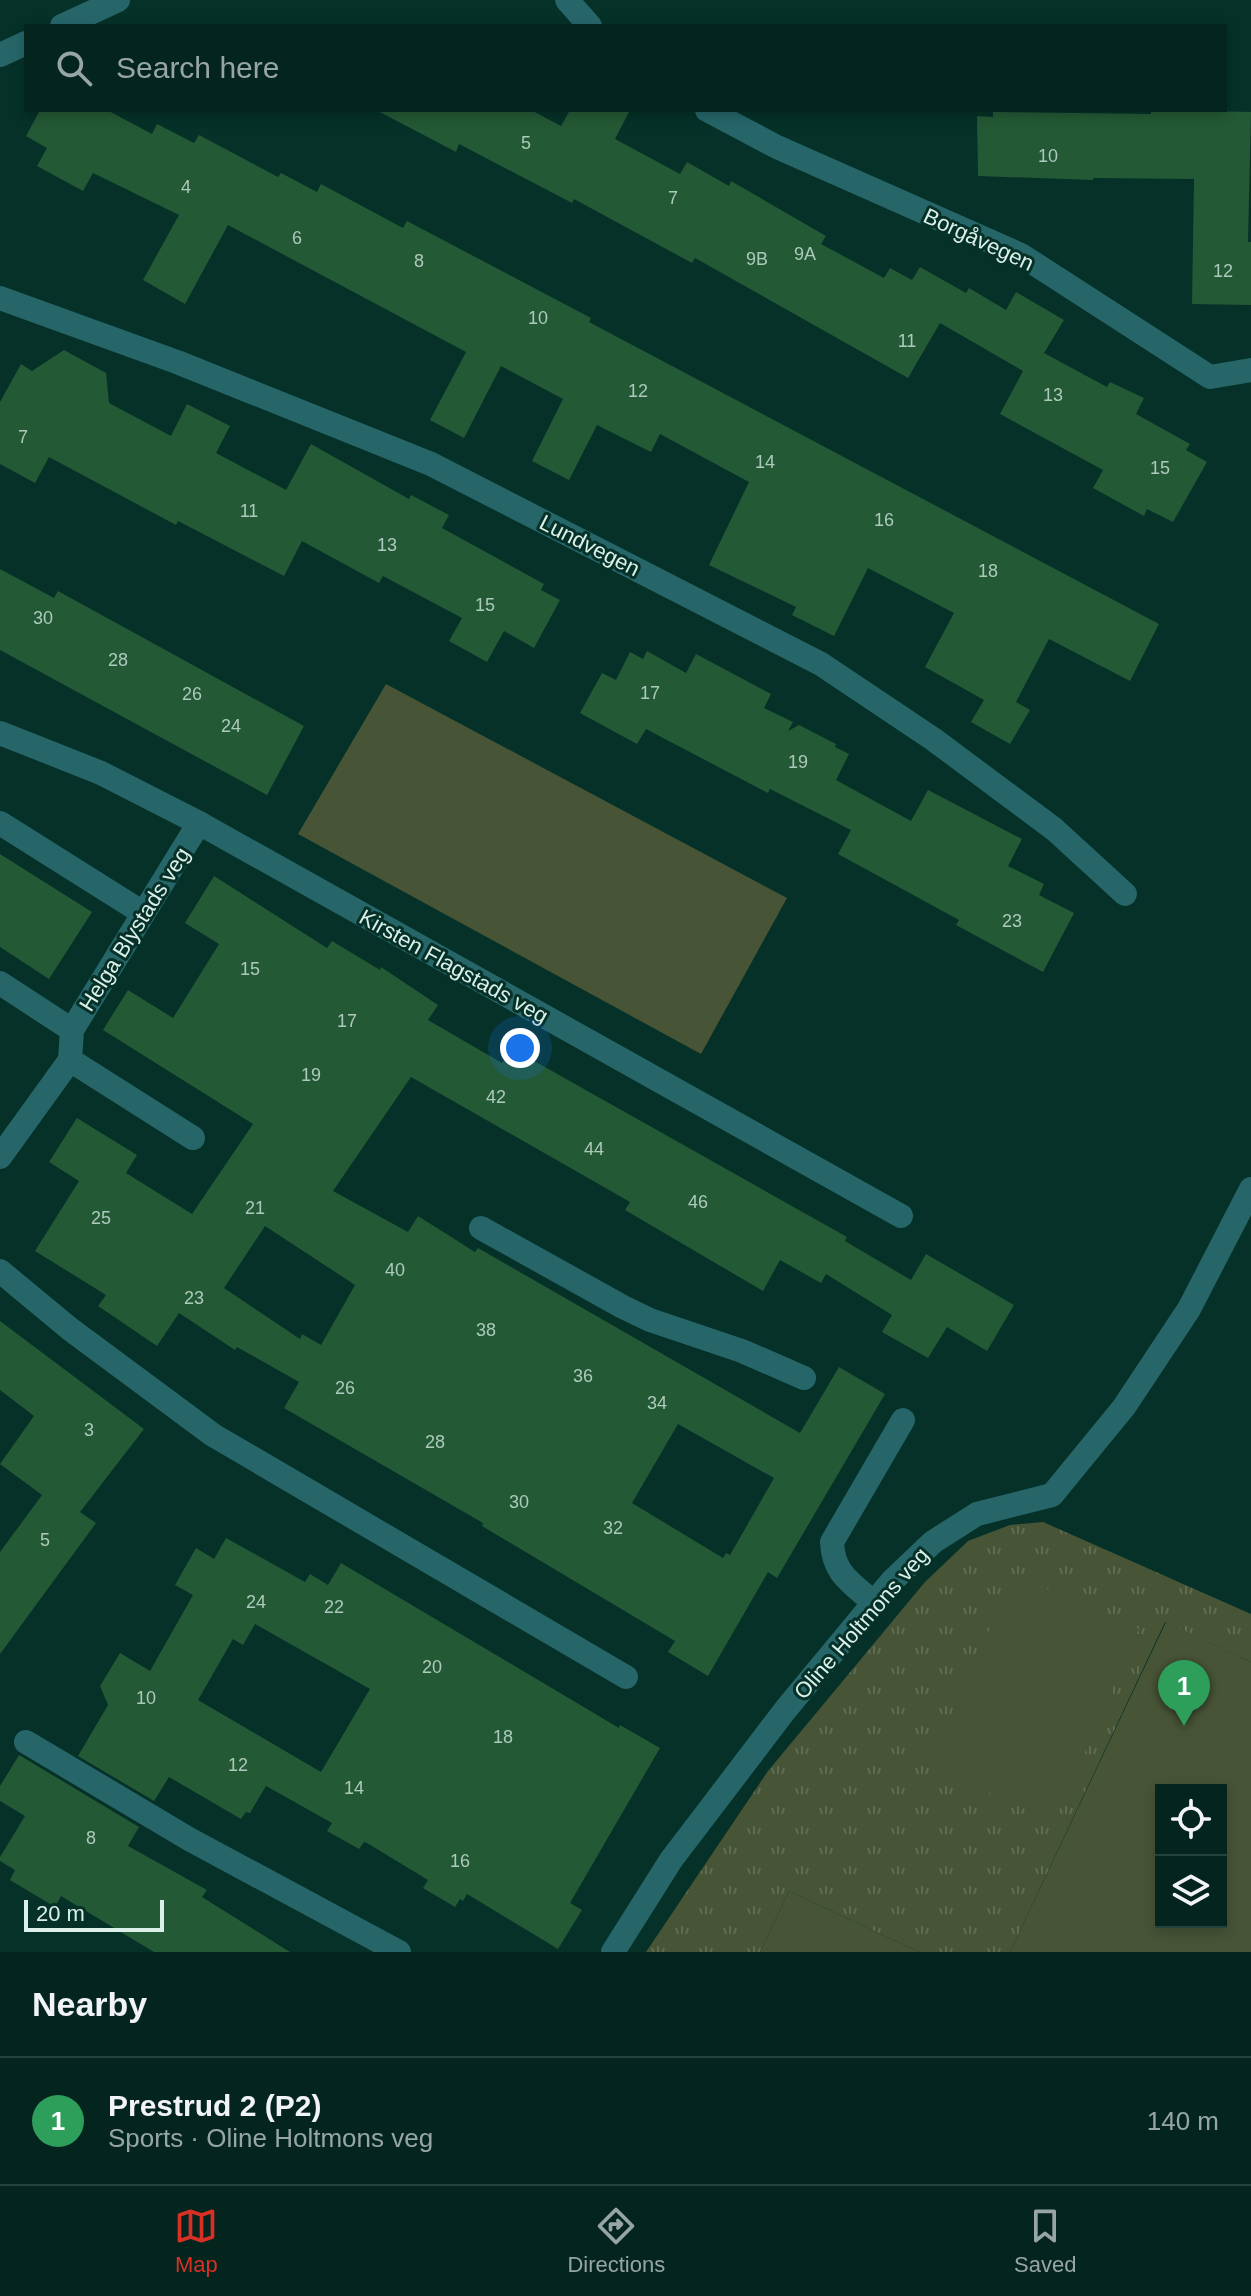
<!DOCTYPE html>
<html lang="en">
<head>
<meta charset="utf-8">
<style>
	:root { --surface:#04251e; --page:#0d2d27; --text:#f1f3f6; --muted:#97a5a4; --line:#25423c; --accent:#d93025 }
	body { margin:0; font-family:Arial,sans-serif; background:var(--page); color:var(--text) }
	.controls { position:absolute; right:24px; bottom:24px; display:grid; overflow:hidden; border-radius:0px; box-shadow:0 4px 12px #0003 }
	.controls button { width:72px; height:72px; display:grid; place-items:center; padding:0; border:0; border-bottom:2px solid var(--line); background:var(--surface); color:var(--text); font:40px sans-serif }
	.scale { position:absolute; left:24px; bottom:20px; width:140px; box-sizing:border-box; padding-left:8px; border:4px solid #daf0e9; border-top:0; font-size:22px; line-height:28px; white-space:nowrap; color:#daf0e9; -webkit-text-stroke:6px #053128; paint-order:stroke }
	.you { position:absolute; left:520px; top:1048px; width:28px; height:28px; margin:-20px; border:6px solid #fff; border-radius:50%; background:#1a73e8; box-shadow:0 0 0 12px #1a73e833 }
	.badge { display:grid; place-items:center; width:52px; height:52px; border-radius:50%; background:var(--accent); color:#fff; font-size:26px; font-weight:700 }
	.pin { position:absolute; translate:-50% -66px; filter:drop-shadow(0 2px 4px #0008) }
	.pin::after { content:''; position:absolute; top:42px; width:28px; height:24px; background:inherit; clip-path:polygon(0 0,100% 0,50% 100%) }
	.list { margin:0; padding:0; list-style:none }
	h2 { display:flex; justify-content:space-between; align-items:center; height:104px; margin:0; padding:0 32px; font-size:34px }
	h2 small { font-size:26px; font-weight:400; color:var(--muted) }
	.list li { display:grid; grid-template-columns:52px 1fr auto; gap:24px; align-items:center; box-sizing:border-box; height:128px; padding:0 32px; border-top:2px solid var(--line) }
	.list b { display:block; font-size:30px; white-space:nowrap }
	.list p { margin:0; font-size:26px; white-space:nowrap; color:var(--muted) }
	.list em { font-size:26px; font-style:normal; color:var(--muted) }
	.icon { flex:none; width:44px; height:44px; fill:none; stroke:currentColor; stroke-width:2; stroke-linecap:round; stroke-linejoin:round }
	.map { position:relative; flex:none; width:1251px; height:1952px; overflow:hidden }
	.search { position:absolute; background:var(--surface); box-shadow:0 4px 12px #0003; left:24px; right:24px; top:24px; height:88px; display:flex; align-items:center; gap:20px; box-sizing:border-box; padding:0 28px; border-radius:0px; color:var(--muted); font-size:30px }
	.sheet { height:232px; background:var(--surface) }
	nav { display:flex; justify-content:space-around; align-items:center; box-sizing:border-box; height:112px; border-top:2px solid var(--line); background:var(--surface); font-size:22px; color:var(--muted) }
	nav a { display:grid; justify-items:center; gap:4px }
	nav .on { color:var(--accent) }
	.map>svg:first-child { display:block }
	.grass { fill:url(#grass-tufts) }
	.pitch { fill:#475436; fill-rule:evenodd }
	.building { fill:#245935; fill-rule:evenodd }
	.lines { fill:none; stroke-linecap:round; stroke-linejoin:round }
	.minor { stroke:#266669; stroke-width:24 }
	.labels { text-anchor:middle; stroke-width:6; stroke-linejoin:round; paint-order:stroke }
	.number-label { font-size:18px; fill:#accabc }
	.street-label { font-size:22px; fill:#daf0e9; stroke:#053128 }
</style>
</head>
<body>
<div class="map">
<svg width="1251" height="1952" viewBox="0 0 1251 1952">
	<defs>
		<pattern id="grass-tufts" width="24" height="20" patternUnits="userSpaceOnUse" patternTransform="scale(2)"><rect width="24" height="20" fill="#475436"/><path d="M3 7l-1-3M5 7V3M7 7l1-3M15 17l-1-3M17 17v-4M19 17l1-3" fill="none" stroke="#616d53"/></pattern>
	</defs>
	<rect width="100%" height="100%" fill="#053128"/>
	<polygon class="grass" points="1043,1522 1251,1614 1251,1662 1165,1622 1010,1952 919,1952 789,1891 760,1952 646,1952 768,1771 925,1582 968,1541 1010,1525"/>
	<g class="pitch">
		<polygon points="386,684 787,898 701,1054 298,834"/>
		<polygon points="1014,1574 1139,1629 1054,1822 929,1766"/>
		<path d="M1166,1622L1251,1662V1952H1010ZM1221,1790V1922H1161V1790Z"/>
		<polygon points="789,1891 919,1952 760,1952"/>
	</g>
	<g class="building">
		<polygon points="40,110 107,110 152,134 157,124 194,143 199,135 278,177 281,173 317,192 321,184 403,228 407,221 591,318 589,322 1159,624 1130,681 1049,639 1016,702 1030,710 1010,744 971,722 984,700 925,667 954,613 868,568 834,636 792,615 796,607 709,565 749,482 660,434 651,452 597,425 569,480 532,461 563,399 501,366 464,438 430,420 466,352 228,225 185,304 143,280 179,215 93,173 83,191 37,166 47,148 26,136"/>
		<polygon points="376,110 531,110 561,126 570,110 630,110 615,139 680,174 687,162 729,186 731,181 826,236 821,244 884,278 890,268 912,280 920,267 966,293 969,288 1006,310 1016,292 1064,320 1044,353 1107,387 1110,382 1144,398 1136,414 1190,444 1186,450 1207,462 1173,522 1147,509 1144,516 1093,488 1103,470 1000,414 1023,371 940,323 908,378 695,258 692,263 574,199 572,203 459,144 456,152"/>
		<polygon points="1151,110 1251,112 1248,242 1251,242 1251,305 1192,304 1194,179 1093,178 1093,180 978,176 977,116 993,117 993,112 1151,114"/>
		<polygon points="64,350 106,373 109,403 171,436 187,404 230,426 216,453 286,490 311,444 409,499 411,495 449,515 442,528 544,584 541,590 560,600 534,648 504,631 487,662 449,641 462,618 383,576 379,583 302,541 284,576 178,521 176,525 49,457 35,483 0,464 0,402 21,364 32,371"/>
		<polygon points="0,569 54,598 58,591 304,726 267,795 0,650"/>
		<polygon points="647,651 686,673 696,654 771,694 764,708 793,722 788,731 799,725 836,744 835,747 849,754 836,780 911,821 928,790 1022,839 1008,866 1044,884 1039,895 1074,913 1043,972 956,925 959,920 838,854 851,830 770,789 768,793 646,729 637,744 580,713 602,673 616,680 630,652 643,659"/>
		<polygon points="0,854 92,912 49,979 0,947"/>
		<path d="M214,876L327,948L332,941L380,970L381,967L438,1005L428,1020L502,1063L511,1048L847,1237L845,1241L911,1280L926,1254L1014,1305L987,1351L947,1327L928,1358L882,1332L892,1315L826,1274L821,1283L780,1260L763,1291L625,1210L630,1202L411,1077L333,1191L408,1232L418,1216L475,1252L478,1248L800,1433L839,1367L885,1394L777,1578L768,1572L708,1676L668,1652L675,1641L482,1526L483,1523L284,1408L299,1382L237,1347L235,1350L179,1313L157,1346L98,1306L106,1295L35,1251L79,1181L49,1162L77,1118L137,1155L126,1173L192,1214L253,1124L103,1030L128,990L173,1018L219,944L185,923ZM265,1226L355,1285L321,1345L302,1334L300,1339L224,1288ZM678,1424L774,1478L730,1555L726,1553L723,1558L632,1503Z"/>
		<polygon points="0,1321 144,1429 80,1512 96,1523 0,1654 0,1552 42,1495 0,1464 34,1416 0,1390"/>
		<path d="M226,1538L305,1582L310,1574L328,1585L341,1563L619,1728L620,1725L660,1748L570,1903L582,1910L558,1949L467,1894L463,1901L460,1899L455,1907L423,1888L428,1880L367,1843L364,1842L359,1849L327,1831L332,1823L266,1786L250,1813L246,1812L241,1819L169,1777L154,1801L78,1756L108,1705L100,1686L120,1653L150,1671L193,1595L175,1585L196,1548L214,1559ZM255,1624L370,1689L321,1772L198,1700L233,1639L243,1645Z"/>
		<polygon points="19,1755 139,1827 128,1846 207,1890 202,1897 290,1952 154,1952 61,1896 55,1907 10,1880 15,1870 0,1861 0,1857 25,1816 0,1801 0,1786"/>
	</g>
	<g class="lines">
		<g class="minor">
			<polyline points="567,0 590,26"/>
			<polyline points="62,26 118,0"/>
			<polyline points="0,55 26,43"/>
			<polyline points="707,110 777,147 1021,255 1210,377 1251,370"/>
			<polyline points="0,298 177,362 431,464 821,664 933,739 1054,829 1125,894"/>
			<polyline points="0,733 101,773 199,823 901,1216"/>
			<polyline points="0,823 143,913"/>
			<polyline points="0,983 72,1030"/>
			<polyline points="70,1060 193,1138"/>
			<polyline points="0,1157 70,1060 72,1030 199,823"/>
			<polyline points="481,1228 623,1307 650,1320 742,1351 804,1378"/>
			<polyline points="0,1271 70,1329 213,1435 626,1677"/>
			<path d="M874,1603C852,1583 833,1574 832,1542L903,1420"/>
			<polyline points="26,1742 189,1839 399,1952"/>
			<polyline points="613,1952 671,1860 786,1709 892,1581 933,1542 977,1514 1052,1495 1124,1407 1189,1309 1251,1189"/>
		</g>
	</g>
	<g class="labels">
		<g class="number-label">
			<text x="526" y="149">5</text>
			<text x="1048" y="162">10</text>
			<text x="186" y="193">4</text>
			<text x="673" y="204">7</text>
			<text x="297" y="244">6</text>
			<text x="805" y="260">9A</text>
			<text x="757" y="265">9B</text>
			<text x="419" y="267">8</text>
			<text x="1223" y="277">12</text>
			<text x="538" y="324">10</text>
			<text x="907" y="347">11</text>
			<text x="638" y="397">12</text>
			<text x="1053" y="401">13</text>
			<text x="23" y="443">7</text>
			<text x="765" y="468">14</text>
			<text x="1160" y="474">15</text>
			<text x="249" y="517">11</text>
			<text x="884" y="526">16</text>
			<text x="387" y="551">13</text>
			<text x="988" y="577">18</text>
			<text x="485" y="611">15</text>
			<text x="43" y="624">30</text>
			<text x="118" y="666">28</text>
			<text x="650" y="699">17</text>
			<text x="192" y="700">26</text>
			<text x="231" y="732">24</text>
			<text x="798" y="768">19</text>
			<text x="1012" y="927">23</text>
			<text x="250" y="975">15</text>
			<text x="347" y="1027">17</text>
			<text x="311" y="1081">19</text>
			<text x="496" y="1103">42</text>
			<text x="594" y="1155">44</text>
			<text x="698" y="1208">46</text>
			<text x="255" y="1214">21</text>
			<text x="101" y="1224">25</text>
			<text x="395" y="1276">40</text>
			<text x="194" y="1304">23</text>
			<text x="486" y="1336">38</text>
			<text x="583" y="1382">36</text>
			<text x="345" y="1394">26</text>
			<text x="657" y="1409">34</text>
			<text x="89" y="1436">3</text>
			<text x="435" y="1448">28</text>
			<text x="519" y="1508">30</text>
			<text x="613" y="1534">32</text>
			<text x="45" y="1546">5</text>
			<text x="256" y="1608">24</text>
			<text x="334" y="1613">22</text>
			<text x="432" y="1673">20</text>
			<text x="146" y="1704">10</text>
			<text x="503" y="1743">18</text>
			<text x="238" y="1771">12</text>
			<text x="354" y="1794">14</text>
			<text x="91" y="1844">8</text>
			<text x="460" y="1867">16</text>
		</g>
		<g class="street-label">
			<text transform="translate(979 239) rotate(25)" y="8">Borgåvegen</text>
			<text transform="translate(590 545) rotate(27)" y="8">Lundvegen</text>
			<text transform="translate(134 929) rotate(-58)" y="8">Helga Blystads veg</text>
			<text transform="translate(454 966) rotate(29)" y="8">Kirsten Flagstads veg</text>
			<text transform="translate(861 1623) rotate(-49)" y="8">Oline Holtmons veg</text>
		</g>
	</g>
</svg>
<div class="controls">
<button><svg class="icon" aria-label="locate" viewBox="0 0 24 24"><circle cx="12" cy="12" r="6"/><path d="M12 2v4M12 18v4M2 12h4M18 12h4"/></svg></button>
<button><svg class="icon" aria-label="layers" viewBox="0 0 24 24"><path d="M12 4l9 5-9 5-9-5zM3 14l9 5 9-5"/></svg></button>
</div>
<div class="scale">20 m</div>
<div class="you"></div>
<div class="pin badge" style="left:1184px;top:1726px;background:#2e9e5b">1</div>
<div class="search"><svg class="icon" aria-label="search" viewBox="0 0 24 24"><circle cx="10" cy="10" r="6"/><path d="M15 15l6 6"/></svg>Search here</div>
</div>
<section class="sheet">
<h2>Nearby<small></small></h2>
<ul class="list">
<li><span class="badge" style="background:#2e9e5b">1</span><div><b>Prestrud 2 (P2)</b><p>Sports · Oline Holtmons veg</p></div><em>140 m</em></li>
</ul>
</section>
<nav>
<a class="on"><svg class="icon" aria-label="map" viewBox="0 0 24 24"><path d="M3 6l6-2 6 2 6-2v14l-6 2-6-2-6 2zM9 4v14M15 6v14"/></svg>Map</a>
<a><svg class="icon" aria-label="directions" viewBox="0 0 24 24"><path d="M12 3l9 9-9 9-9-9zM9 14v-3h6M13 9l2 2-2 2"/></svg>Directions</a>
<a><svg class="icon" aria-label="saved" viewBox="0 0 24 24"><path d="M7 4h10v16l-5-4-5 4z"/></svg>Saved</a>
</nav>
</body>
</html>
